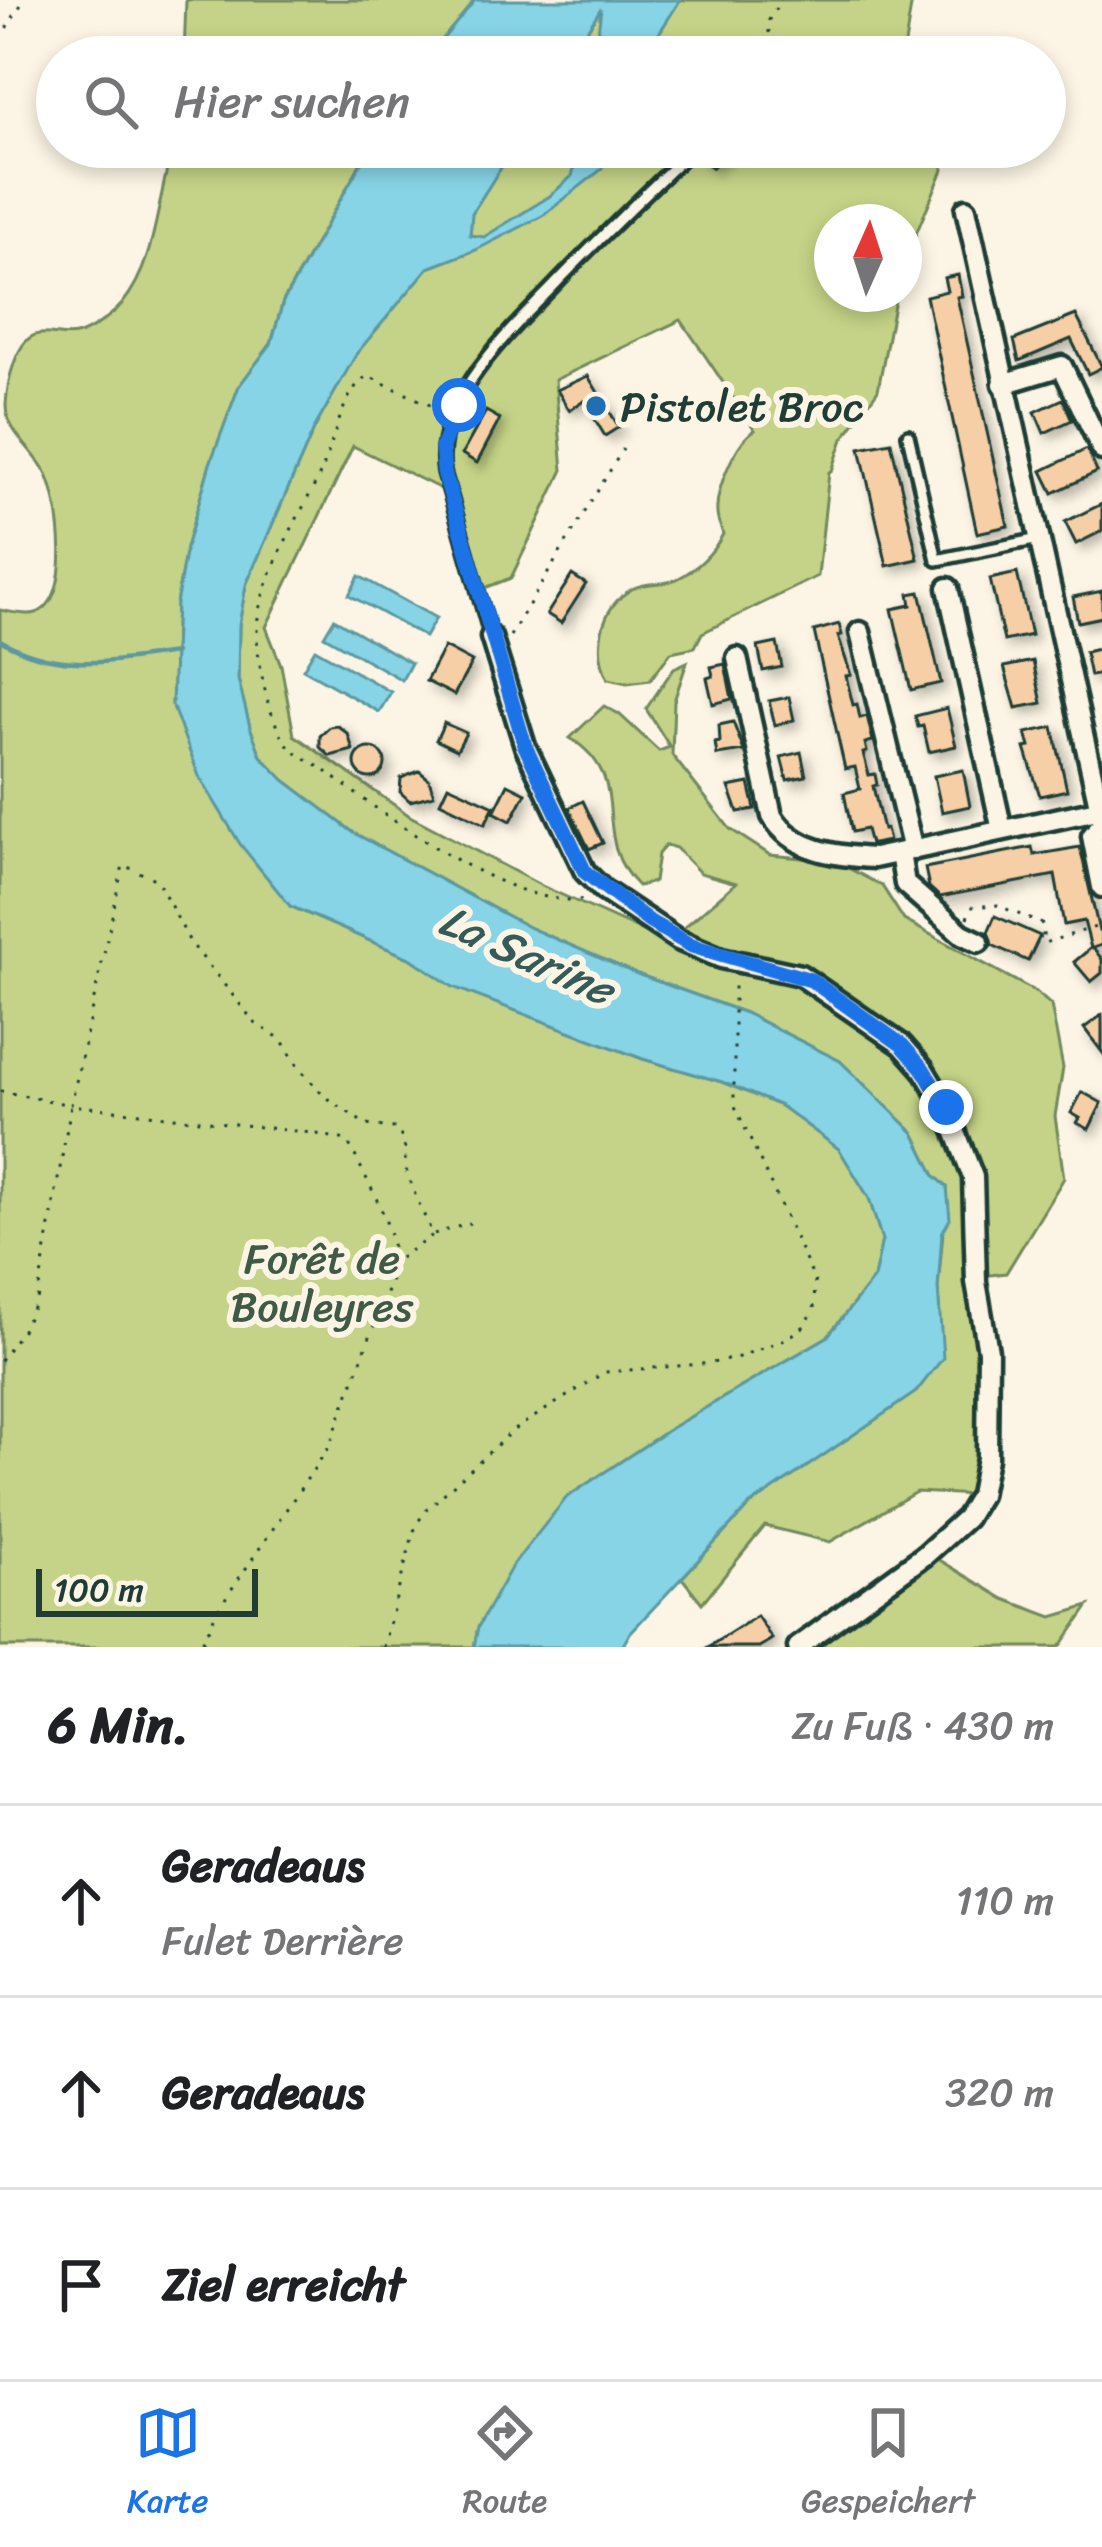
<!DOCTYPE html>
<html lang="de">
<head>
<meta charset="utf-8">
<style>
	:root { --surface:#fff; --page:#f6f6f6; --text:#202124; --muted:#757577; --line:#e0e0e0; --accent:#1a73e8 }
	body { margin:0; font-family:Sriracha,sans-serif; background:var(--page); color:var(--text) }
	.compass { position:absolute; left:814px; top:204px; width:108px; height:108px; border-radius:50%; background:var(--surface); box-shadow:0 6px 18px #0003; rotate:3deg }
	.scale { position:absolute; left:36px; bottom:30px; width:222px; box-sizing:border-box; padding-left:12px; border:6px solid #1f3d34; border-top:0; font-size:33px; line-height:42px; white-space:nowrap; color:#1f3d34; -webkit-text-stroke:9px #fcf5e5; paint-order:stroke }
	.stop { position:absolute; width:36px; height:36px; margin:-27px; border:9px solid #1a73e8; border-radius:50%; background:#fff }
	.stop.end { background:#1a73e8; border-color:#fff; box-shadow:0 3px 12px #0008 }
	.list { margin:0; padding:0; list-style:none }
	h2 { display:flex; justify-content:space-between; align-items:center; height:156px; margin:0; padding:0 48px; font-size:51px }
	h2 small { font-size:39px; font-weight:400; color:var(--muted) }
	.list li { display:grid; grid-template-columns:78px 1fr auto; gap:36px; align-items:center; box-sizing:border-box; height:192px; padding:0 48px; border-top:3px solid var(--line) }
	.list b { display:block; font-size:45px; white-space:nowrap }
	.list p { margin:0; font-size:39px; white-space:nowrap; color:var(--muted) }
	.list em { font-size:39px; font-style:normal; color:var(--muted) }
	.icon { flex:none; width:66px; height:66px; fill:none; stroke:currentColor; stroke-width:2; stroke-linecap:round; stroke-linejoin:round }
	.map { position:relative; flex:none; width:1102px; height:1647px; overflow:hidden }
	.search { position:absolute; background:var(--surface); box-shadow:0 6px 18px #0003; left:36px; right:36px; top:36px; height:132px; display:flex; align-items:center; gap:30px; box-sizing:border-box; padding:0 42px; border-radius:66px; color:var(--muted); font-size:45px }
	.sheet { height:732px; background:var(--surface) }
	nav { display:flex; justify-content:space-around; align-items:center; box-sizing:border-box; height:168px; border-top:3px solid var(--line); background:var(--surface); font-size:33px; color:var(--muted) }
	nav a { display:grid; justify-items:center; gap:6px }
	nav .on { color:var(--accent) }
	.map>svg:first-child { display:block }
	.green { fill:#c4d387; stroke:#72885e; stroke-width:3 }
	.water { fill:#87d4e6; stroke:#5d989f; stroke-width:3 }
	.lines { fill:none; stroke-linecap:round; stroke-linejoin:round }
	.stream { stroke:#5d989f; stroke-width:4.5 }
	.building { fill:#f7cfa6; stroke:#1f3d34; stroke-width:3; filter:url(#shadow) }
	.service-casing { stroke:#1f3d34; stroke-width:18 }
	.minor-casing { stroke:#1f3d34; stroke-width:27 }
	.path { stroke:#1f3d34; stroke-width:3; stroke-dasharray:3 9; stroke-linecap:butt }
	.service { stroke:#fcf5e5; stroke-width:9 }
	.minor { stroke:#fcf5e5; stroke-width:18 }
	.route { stroke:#1a73e8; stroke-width:15 }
	.poi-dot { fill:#1f6fb2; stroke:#fcf5e5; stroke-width:4.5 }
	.labels { text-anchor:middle; stroke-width:12; stroke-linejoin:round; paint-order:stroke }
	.poi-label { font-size:42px; fill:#1f3d34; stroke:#fcf5e5; text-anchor:start }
	.park-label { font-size:42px; fill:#405b45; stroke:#fcf5e5 }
	.water-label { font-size:45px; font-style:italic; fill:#345b58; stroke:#fcf5e5 }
</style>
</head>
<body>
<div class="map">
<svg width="1102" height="1647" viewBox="0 0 1102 1647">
	<defs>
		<filter id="shadow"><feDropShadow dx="5.5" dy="5.5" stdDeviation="6" flood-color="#0004"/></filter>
	</defs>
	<rect width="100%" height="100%" fill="#fcf5e5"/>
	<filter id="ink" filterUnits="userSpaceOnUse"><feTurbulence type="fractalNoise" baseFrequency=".00833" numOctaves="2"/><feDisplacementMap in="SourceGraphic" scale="24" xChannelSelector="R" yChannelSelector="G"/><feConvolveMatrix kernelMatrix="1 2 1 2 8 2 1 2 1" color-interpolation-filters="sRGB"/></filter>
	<g filter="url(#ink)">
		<g class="green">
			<polygon points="186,0 475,0 428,57 184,57"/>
			<polygon points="680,0 912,0 903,57 644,57"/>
			<polygon points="603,5 595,57 570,57"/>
			<path d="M173,147H370L283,301L271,344L239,386L210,464L186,548L176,604L172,705L290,906L412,959L454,987L643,1059L722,1082L781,1106L839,1149L869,1198L882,1240L874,1278L827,1337L673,1427L567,1497L478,1627L474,1647H0V610C11,612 26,616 36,613C74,600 60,503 47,475C36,451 6,433 6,405C7,384 16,337 39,334C51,332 64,338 76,335C90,332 112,315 122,304C157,262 157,197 173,147Z"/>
			<polygon points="514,147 579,147 573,176 550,196 485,238 470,235 472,213"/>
			<path d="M606,147H942L943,170L904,262V222H832V294H896L878,390L843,439L832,471L829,472L818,576L702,633L695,647L671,652L650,680L627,683L608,679C593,649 600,607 632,589C647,581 663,586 677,579C697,569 713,553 723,534C721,527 717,521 717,513C715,490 736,441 755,430L681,320L555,380L563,470L511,578L477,591L447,492L353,446L266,627L281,665L294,735L410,816L542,886L667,942L736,883L700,873L676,848L666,845L658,854L654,882L638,886C587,835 637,780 570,738L604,706L619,714L659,751L670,747L646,709L674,668L687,662L674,701L672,755L730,829L770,855L835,861L882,886L904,920L1036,992L1051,1005L1063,1068L1055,1116L1064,1178L1006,1273L965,1278L987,1391L974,1495L916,1492L830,1542L765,1526L702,1603L682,1578L749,1506L916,1392L942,1358L938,1288L947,1187L935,1176L914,1133L840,1061L745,1013L637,974L530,928L354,833L284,780L261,756L250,727L238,679L239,625L246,585L315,427L357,352L428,268L476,250L601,169Z"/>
			<polygon points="938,1559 1004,1599 1052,1617 1089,1606 1060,1647 817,1647"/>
		</g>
		<g class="water">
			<polygon points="475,0 680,0 644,57 595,57 601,8 570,57 428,57"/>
			<polygon points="370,147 514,147 472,213 470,235 484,237 550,196 572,176 579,147 606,147 602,169 544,215 476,250 428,268 357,353 315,427 246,585 239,625 238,679 250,727 261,756 284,780 354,833 530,928 637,974 745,1013 840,1061 914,1133 935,1176 947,1187 950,1219 942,1233 938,1288 943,1358 916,1392 749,1506 630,1633 622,1647 474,1647 478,1627 512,1566 567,1497 673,1427 827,1337 874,1278 882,1240 869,1198 839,1149 781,1106 722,1082 643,1059 453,987 412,959 290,906 240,844 199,776 172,705 176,604 186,548 210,464 239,386 271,344 283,302"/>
			<polygon points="359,576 436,618 425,637 349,595"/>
			<polygon points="334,619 411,663 402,680 324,636"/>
			<polygon points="315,649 391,692 379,712 303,669"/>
		</g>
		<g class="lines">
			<path class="stream" d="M0,640C56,674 114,661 175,653"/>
		</g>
		<g class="building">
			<polygon points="713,147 731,147 712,168 702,159"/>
			<polygon points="958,275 962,296 957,297 1008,526 977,533 926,296 947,291 944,278"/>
			<polygon points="1076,315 1102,367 1088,374 1071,339 1019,361 1014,340"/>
			<polygon points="588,376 619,427 605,436 584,401 569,410 557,390"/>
			<polygon points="1063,399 1072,420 1044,433 1035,412"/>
			<polygon points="486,411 500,419 477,463 462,454"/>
			<polygon points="891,442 918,559 887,566 860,448"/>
			<polygon points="1087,449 1097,472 1053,493 1042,471"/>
			<polygon points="1102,504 1102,531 1076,544 1065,522"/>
			<polygon points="1017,573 1031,635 1004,641 990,579"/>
			<polygon points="572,575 586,584 561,623 547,614"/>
			<polygon points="1102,591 1102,617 1078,622 1073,597"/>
			<polygon points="920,592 941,683 911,690 892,609 911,605 909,594"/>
			<polygon points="839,624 842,635 838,636 851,675 846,676 853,705 857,704 860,718 867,716 873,741 865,743 867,752 863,753 869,775 875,774 877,785 873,786 883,830 886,829 889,841 873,844 870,844 866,829 852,832 844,793 860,789 855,767 845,769 814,631"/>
			<polygon points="777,643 782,667 763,671 758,647"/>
			<polygon points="444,647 472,662 454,695 426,681"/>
			<polygon points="1102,648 1102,674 1090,676 1085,652"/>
			<polygon points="1033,661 1042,703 1016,708 1004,667"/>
			<polygon points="725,664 732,699 713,704 707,678 713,676 711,667"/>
			<polygon points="789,697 794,720 775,725 769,701"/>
			<polygon points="947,708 956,746 929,752 923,726 918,727 915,716"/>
			<polygon points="733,722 744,751 717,755 715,743 720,742 719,725"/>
			<polygon points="444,723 466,733 457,750 436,740"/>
			<polygon points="338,726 348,734 353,750 330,756 320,747 320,736 330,727"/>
			<polygon points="1053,727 1067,790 1040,796 1025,748 1030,747 1026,733"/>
			<circle cx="370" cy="763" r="15"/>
			<polygon points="801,752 806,776 787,780 781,757"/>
			<polygon points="963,770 970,806 942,812 934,776"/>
			<polygon points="419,771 429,779 434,795 410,801 400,792 401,778"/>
			<polygon points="749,783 755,809 738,812 729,787"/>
			<polygon points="508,784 526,793 511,821 494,812"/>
			<polygon points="448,785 494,806 485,824 440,802"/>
			<polygon points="583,801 603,843 589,849 569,808"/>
			<polygon points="1032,847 1034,855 1080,847 1099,931 1102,930 1102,945 1093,948 1102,959 1102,973 1091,982 1074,962 1091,948 1084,921 1064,925 1055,875 940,897 929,887 925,868"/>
			<polygon points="995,916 1040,936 1028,961 992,945 988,932"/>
			<polygon points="1102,1015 1102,1052 1084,1028"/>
			<polygon points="1082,1092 1102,1103 1089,1129 1077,1123 1080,1118 1071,1113"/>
			<polygon points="757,1616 772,1639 759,1647 708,1647"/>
		</g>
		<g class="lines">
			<defs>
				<g id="service">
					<polyline points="908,435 937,560 1039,539"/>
					<path d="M491,637L444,472C432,399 516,326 561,278C605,233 649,190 695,147"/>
				</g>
				<g id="minor">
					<polyline points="966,209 1102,819"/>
					<polyline points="1003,384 1062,366 1102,450"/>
					<polyline points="948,588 1002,830"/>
					<polyline points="860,632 913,850"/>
					<polyline points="491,637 525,746 585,872 603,890 678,940 721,958 800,975 902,1045 923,1069 946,1107 973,1177 976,1282 988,1351 987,1458 980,1495 966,1518 925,1555 798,1647"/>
					<path d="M737,658L772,816C793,851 835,856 874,858L1102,809"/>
					<polyline points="1102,824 1092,836 1102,887"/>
					<polyline points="900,853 905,884 962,934 979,942"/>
				</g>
			</defs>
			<use href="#service" class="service-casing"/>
			<use href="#minor" class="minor-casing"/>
			<g class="path">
				<polyline points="0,38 24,0"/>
				<polyline points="769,57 769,20 781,0"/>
				<path d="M441,410L368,376C343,388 333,446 321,472C300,517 256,583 257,633C257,662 269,724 289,746C298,757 316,764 327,772C383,815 514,911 585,899"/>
				<polyline points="510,636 623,449"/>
				<polyline points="967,918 971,907 997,905 1042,924 1044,943 1102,925"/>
				<path d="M0,1091L71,1105L123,865L157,880L190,942L255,1023L281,1039L300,1069L322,1094L366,1125L395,1128C412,1148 400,1154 408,1176C415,1196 424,1215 433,1235L397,1260"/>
				<polyline points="434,1234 470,1223"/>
				<path d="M0,1360L22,1330L37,1300L71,1105L312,1133L346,1140L352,1149C370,1189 401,1233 392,1277L329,1447L218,1609L200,1647"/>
				<polyline points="383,1647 414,1531 423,1513 512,1431 605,1372 712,1363 736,1358 788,1338 806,1325 814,1308 815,1281 734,1104 734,980"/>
			</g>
			<use href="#service" class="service"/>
			<use href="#minor" class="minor"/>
		</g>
	</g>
	<g class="lines" filter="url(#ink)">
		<polyline class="route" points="459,405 442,447 444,472 525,746 585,872 650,922 692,946 811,980 902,1045 923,1069 946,1107"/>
	</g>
	<circle class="poi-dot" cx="596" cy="406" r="12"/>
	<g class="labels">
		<g class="poi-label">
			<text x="620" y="421">Pistolet Broc</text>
		</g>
		<g class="park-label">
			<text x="322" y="1273">Forêt de<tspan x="322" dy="48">Bouleyres</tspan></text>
		</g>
		<g class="water-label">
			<text transform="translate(527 954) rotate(24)" y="16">La Sarine</text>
		</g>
	</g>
</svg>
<svg class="compass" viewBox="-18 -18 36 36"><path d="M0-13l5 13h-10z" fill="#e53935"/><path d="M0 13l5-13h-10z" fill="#757577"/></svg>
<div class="scale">100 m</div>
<div class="stop" style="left:459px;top:405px"></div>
<div class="stop end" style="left:946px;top:1107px"></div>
<div class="search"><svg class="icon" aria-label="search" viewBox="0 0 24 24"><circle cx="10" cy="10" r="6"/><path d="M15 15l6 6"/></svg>Hier suchen</div>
</div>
<section class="sheet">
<h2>6 Min.<small>Zu Fuß · 430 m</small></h2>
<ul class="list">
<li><svg class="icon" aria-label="ahead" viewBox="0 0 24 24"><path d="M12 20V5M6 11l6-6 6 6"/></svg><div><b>Geradeaus</b><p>Fulet Derrière</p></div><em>110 m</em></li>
<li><svg class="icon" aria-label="ahead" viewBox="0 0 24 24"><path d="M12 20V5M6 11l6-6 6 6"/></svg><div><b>Geradeaus</b></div><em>320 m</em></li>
<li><svg class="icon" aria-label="arrive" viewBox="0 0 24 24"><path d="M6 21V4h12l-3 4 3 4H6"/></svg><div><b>Ziel erreicht</b></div></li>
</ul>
</section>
<nav>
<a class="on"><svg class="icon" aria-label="map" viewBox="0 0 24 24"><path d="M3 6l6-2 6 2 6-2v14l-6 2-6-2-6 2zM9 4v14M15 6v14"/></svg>Karte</a>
<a><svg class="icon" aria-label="directions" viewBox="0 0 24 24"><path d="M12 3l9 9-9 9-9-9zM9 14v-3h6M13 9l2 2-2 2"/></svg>Route</a>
<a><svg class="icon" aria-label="saved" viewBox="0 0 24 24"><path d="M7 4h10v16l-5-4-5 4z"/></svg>Gespeichert</a>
</nav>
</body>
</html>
